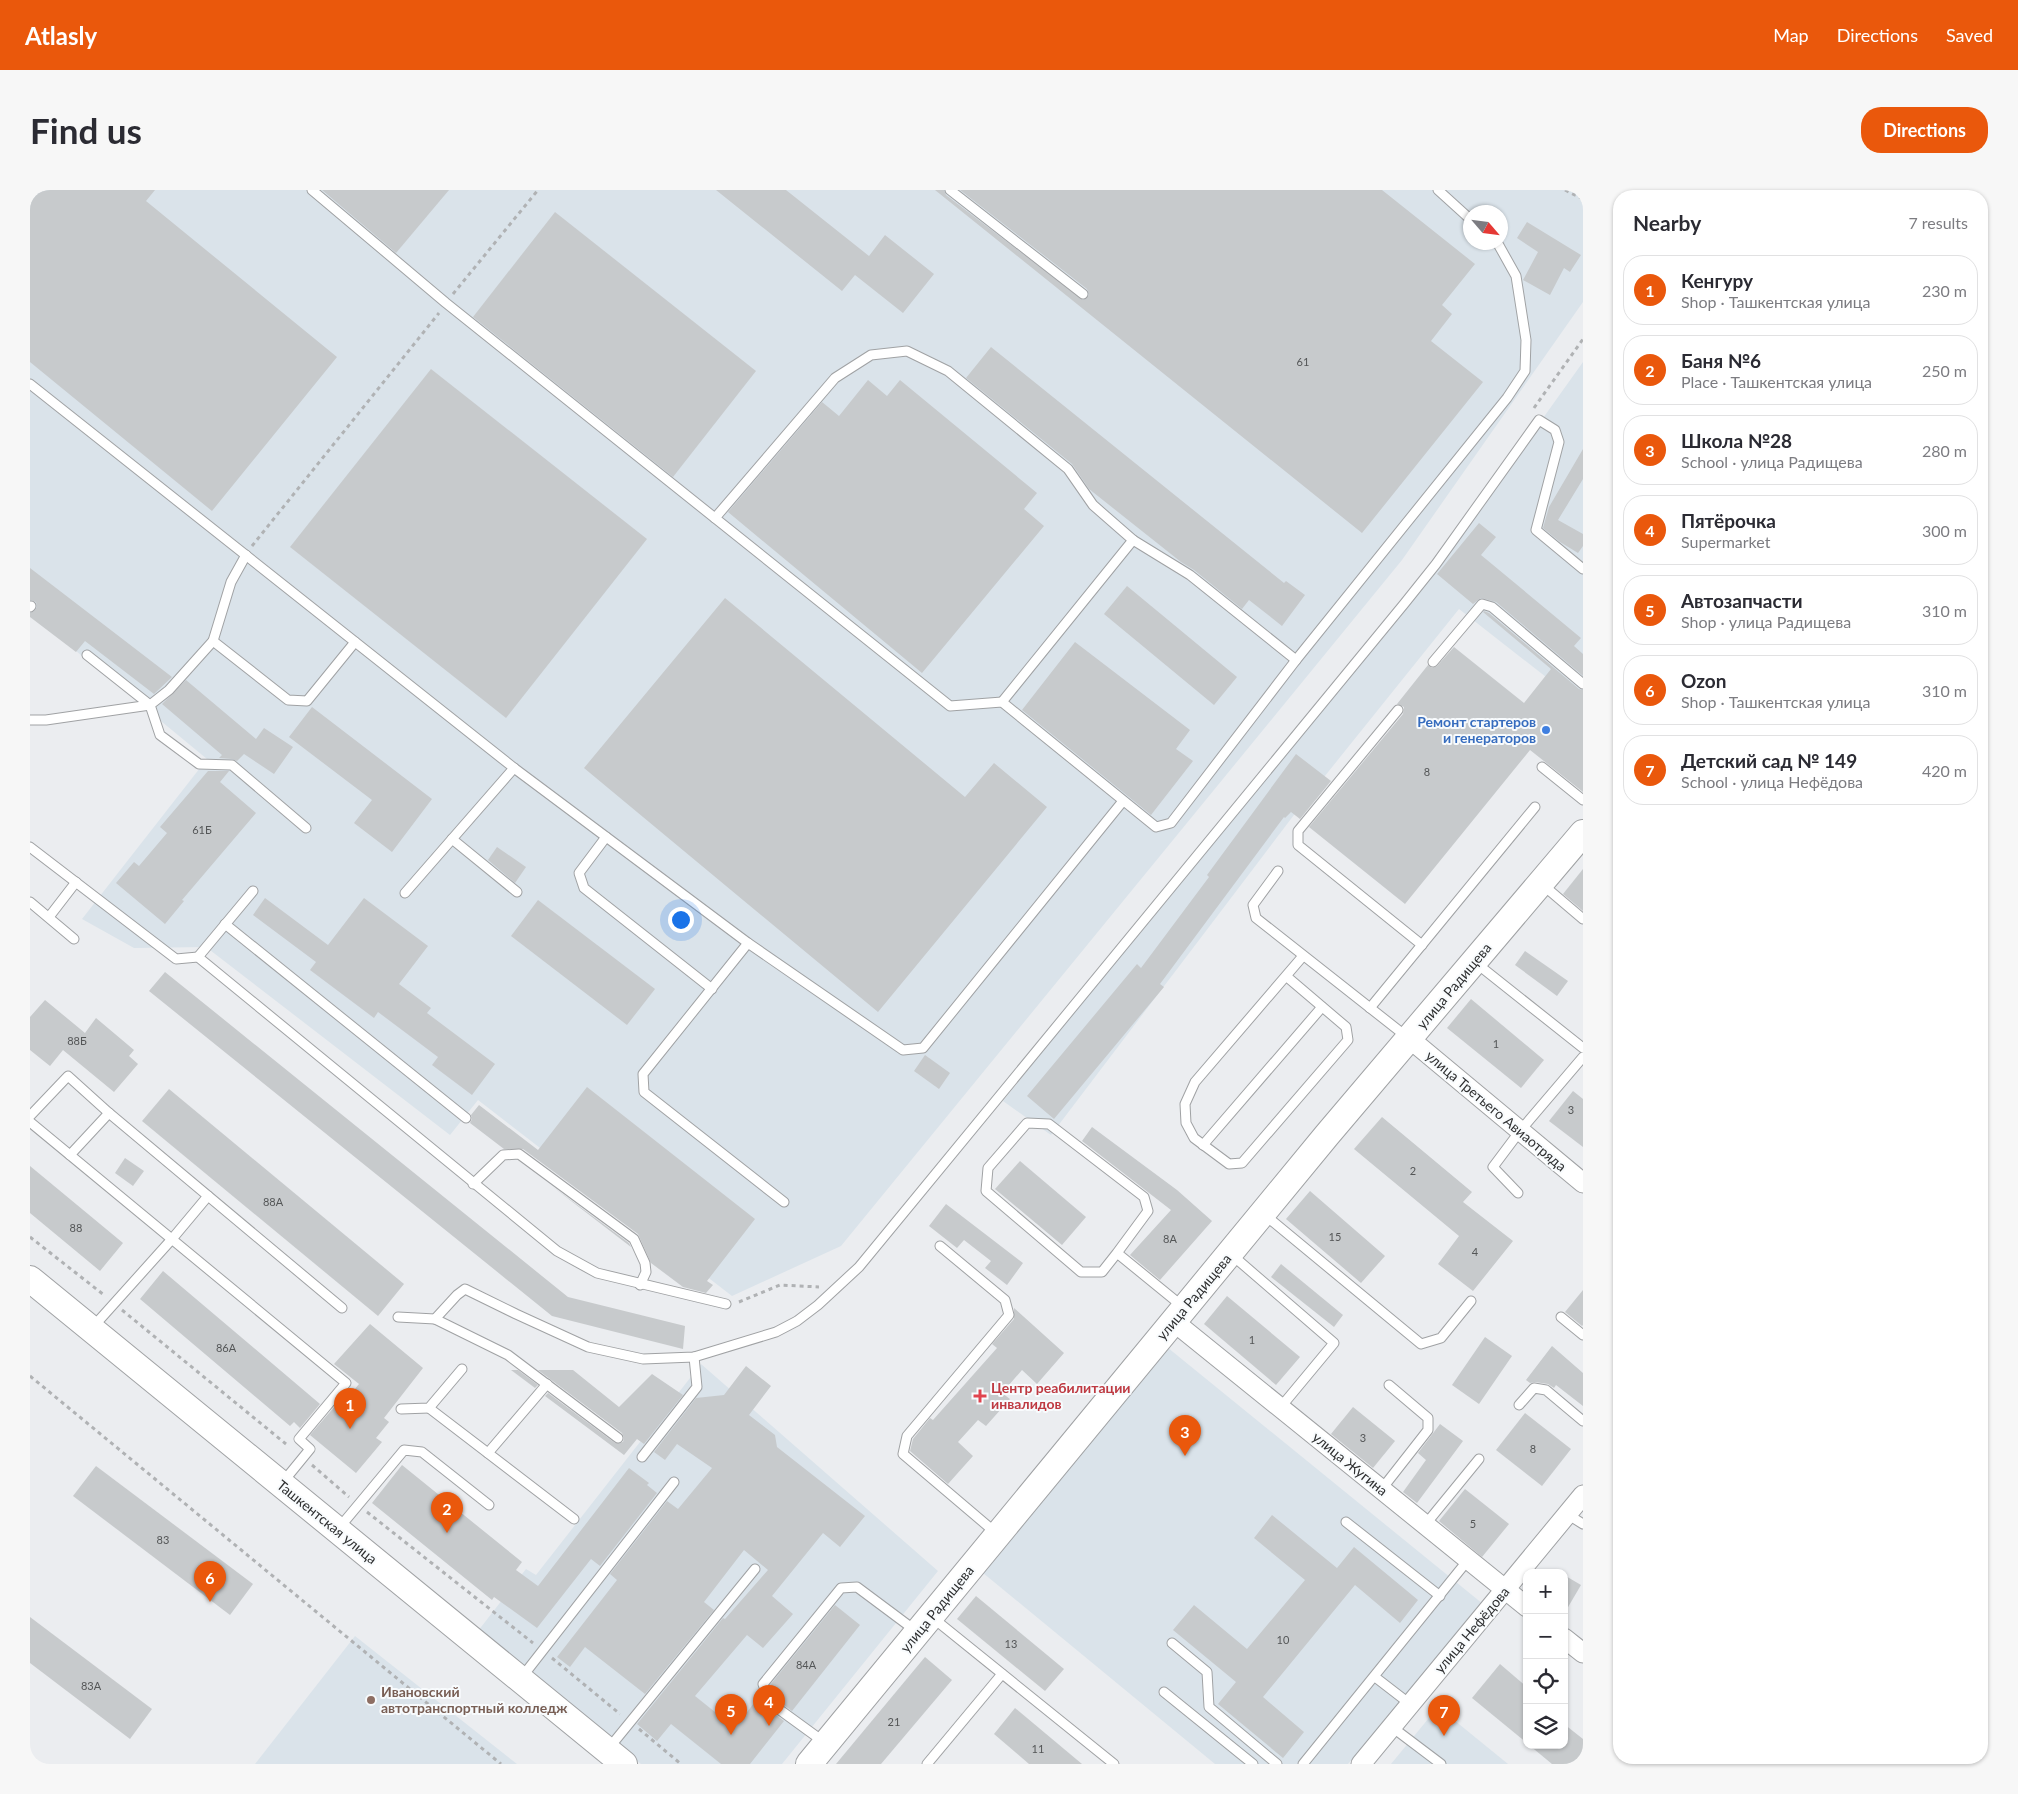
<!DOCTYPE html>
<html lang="en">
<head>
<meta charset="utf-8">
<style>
	:root { --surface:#fff; --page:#f7f7f7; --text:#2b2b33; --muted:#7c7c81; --line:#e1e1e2; --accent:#ea580c }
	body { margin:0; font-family:Lato,sans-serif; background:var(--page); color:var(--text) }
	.controls { position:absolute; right:15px; bottom:15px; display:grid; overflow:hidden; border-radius:10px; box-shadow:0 1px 4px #0004 }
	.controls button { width:45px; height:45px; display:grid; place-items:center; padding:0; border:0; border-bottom:1px solid var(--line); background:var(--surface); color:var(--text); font:25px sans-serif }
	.compass { position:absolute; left:1433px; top:15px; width:45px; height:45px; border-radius:50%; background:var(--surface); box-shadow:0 1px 4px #0004; rotate:118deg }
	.you { position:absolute; left:650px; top:729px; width:18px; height:18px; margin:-12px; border:4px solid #fff; border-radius:50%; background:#1a73e8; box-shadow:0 0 0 8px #1a73e833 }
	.badge { display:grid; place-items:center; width:32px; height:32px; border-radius:50%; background:var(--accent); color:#fff; font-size:16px; font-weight:700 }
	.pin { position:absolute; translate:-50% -41px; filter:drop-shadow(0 1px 2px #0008) }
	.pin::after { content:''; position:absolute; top:26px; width:18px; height:15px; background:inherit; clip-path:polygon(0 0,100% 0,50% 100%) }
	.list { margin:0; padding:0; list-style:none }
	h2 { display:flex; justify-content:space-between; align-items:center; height:65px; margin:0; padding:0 20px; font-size:21px }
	h2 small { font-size:16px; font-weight:400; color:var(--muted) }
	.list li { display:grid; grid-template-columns:32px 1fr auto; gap:15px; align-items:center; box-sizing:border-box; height:70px; margin:0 10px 10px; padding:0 10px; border:1px solid var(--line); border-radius:20px }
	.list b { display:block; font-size:19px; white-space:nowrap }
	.list p { margin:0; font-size:16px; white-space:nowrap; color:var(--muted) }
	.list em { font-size:16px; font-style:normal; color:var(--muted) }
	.icon { flex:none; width:28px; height:28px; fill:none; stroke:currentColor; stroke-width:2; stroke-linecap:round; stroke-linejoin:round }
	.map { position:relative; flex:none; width:1553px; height:1574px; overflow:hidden; border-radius:20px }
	header { display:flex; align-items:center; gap:30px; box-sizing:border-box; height:70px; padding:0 25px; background:var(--accent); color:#fff }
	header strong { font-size:24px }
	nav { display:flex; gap:28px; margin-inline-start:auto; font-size:18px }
	.intro { display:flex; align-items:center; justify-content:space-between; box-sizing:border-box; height:120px; padding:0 30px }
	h1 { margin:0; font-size:35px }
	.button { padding:12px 22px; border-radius:20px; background:var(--accent); color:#fff; font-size:18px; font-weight:700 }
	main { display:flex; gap:30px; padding:0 30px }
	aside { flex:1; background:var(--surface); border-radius:20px; box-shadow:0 1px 4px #0004 }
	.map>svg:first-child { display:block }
	.built { fill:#dae3ea; fill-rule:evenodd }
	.building { fill:#c7cacc }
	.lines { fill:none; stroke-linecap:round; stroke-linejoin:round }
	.lane-casing { stroke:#a0a2a4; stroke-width:11 }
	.street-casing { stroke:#a0a2a4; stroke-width:21 }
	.secondary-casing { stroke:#a0a2a4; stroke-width:28 }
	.path { stroke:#b0b2b4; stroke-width:3; stroke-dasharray:4 4; stroke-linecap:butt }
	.lane { stroke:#fff; stroke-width:9 }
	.street { stroke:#fff; stroke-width:19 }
	.secondary { stroke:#fff; stroke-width:26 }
	.shop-dot { fill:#3f7fe0; stroke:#f8fbfd; stroke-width:2 }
	.health-dot { fill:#e0444e; stroke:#f8fbfd; stroke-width:2 }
	.education-dot { fill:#8d6e63; stroke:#f8fbfd; stroke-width:2 }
	.labels { text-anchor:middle; stroke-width:4; stroke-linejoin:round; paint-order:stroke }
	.number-label { font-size:11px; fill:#545657 }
	.shop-label { font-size:14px; font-weight:bold; fill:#366cbe; stroke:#f8fbfd; text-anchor:end }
	.street-label { font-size:14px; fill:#2e2f30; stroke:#f8fbfd }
	.health-label { font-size:14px; font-weight:bold; fill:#be3a42; stroke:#f8fbfd; text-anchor:start }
	.education-label { font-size:14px; font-weight:bold; fill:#785e54; stroke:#f8fbfd; text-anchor:start }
</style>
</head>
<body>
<header>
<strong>Atlasly</strong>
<nav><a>Map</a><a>Directions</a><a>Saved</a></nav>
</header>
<div class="intro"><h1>Find us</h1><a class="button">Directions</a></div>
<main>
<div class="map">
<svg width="1553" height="1574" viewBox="0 0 1553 1574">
	<rect width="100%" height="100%" fill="#ebedf0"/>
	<g class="built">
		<path d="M0,0H1553V112L1372,370L811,1056L702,1106L448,910L420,945L176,757L104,758L52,729L177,569L0,423ZM1440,22H1470V52H1440Z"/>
		<polygon points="1553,172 1553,516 1429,419 1270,617 1021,945 973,911 1152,688 1409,374"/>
		<polygon points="1132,1153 1453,1414 1318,1574 1185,1574 947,1378"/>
		<polygon points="671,1174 908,1381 752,1574 611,1574 448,1441 496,1379 506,1385"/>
		<polygon points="325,1446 487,1574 225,1574"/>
		<polygon points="1408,1517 1478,1574 1361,1574"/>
	</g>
	<g class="building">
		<polygon points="0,0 125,0 116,11 307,167 182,321 0,172"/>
		<polygon points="292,0 419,0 366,63"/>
		<polygon points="686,0 756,0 839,66 855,45 904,84 873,123 825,85 812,101"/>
		<polygon points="905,0 914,0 916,5 1053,110 1059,105 1057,99 930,0 1352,0 1445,74 1412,115 1422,124 1401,151 1453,192 1332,343"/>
		<polygon points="525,22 726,181 643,287 443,127"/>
		<polygon points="1497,32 1551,65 1540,82 1534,78 1520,105 1493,90 1508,62 1487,48"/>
		<polygon points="961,157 1254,393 1256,391 1275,405 1252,436 1219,410 1212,419 1164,380 1151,372 1059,299 1042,274 936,188"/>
		<polygon points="401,179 617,349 476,528 260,357"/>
		<polygon points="838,190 857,206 870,190 1007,303 994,319 1014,336 892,483 698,322 792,212 809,226"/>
		<polygon points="1553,259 1553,289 1528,330 1553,344 1553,356 1548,363 1530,352 1513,338 1519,317"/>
		<polygon points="1449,333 1466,347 1451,365 1551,448 1544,456 1553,464 1553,486 1466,412 1451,408 1443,414 1407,384"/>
		<polygon points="0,378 86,444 142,487 124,504 55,451 46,462 0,427 0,423 4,421 7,417 6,412 0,410"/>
		<polygon points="1097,396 1207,487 1184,515 1074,424"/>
		<polygon points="695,408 935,607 964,573 1017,617 848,822 554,578"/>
		<polygon points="1454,421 1459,423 1549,499 1553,500 1553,602 1500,560 1375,714 1279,637 1373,524 1374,517 1367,514 1398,475 1402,478 1407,476 1424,457 1494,513 1521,479 1453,422"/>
		<polygon points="1045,452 1160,540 1146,559 1163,571 1121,625 992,520"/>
		<polygon points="156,490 226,549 234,538 263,557 244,584 214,564 207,571 202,569 189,568 192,565 132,514"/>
		<polygon points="282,517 402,609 362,662 324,633 342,610 259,547"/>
		<polygon points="1266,564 1301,591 1270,629 1261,622 1255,628 1254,627 1130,794 1134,797 1024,929 997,906 1107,774 1111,778 1179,687 1177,685"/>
		<polygon points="178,581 199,581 190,592 226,623 152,710 154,711 135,734 86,693 104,672 109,676 137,643 130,637"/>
		<polygon points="467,657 496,677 485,693 458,670"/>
		<polygon points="1553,679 1553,721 1533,704"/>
		<polygon points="235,708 298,755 334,708 398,756 369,794 401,818 397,823 465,874 442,905 402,875 408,867 348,822 344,828 280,780 286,772 223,725"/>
		<polygon points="508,710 625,799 597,835 481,746"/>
		<polygon points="1495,761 1538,791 1527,806 1485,775"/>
		<polygon points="135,782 538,1107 655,1136 653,1159 522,1126 119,801"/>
		<polygon points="1441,809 1514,870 1491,898 1417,838"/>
		<polygon points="15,810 55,843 66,828 104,860 99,866 108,874 84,902 33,860 20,876 0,860 0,827"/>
		<polygon points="895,865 920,883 909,899 884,881"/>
		<polygon points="557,897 725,1029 677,1091 683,1095 676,1103 653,1097 621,1073 608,1044 493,959 474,959 440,933 442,929 441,925 449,915 508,960"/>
		<polygon points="139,899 374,1094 348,1126 112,931"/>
		<polygon points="1543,901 1553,909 1553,957 1519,931"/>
		<polygon points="1352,927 1442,1002 1433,1012 1483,1051 1443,1101 1408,1074 1429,1046 1324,959"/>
		<polygon points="1062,937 1147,1000 1182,1031 1130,1090 1100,1065 1141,1020 1052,951"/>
		<polygon points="95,968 114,981 103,996 85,983"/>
		<polygon points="990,971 1056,1027 1032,1055 965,999"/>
		<polygon points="0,976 93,1053 70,1081 0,1023"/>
		<polygon points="523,997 599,1053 601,1057"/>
		<polygon points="1280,1001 1355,1066 1331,1093 1256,1029"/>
		<polygon points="916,1014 993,1073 977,1095 955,1078 961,1071 934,1050 927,1058 899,1036"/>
		<polygon points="1251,1074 1313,1125 1304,1137 1241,1087"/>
		<polygon points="133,1081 290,1214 270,1238 264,1232 260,1236 110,1109"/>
		<polygon points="1553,1100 1553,1135 1552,1136 1535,1122"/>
		<polygon points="1197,1106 1270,1167 1246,1195 1174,1134"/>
		<polygon points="984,1118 1034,1163 1007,1194 992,1180 972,1203 980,1209 956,1236 948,1230 928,1252 943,1266 918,1294 880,1261 883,1249 900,1228 903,1230 967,1158 962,1154 984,1129"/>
		<polygon points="340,1134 393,1178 354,1228 359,1232 346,1248 352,1252 326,1283 280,1245 306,1215 309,1218 329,1194 304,1174"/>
		<polygon points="1455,1147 1482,1166 1449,1214 1422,1195"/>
		<polygon points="1522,1156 1553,1183 1553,1216 1526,1195 1524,1198 1518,1194 1505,1192 1500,1193 1496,1190"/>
		<polygon points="716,1176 741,1196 719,1225 745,1245 747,1257 835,1326 810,1357 793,1343 742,1406 763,1424 733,1458 717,1445 665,1506 705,1538 730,1505 735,1517 754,1531 720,1574 691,1574 641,1534 627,1551 607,1534 693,1428 695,1429 738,1380 714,1360 674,1412 684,1420 615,1504 555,1457 540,1477 527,1467 587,1390 580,1384 637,1311 648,1319 682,1278 647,1254 635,1270 624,1262 666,1208 694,1205"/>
		<polygon points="481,1180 488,1180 508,1195 505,1198"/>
		<polygon points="508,1180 543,1180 589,1217 622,1184 653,1205 614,1254 607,1249 594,1265 515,1206 518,1203 585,1253 593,1252 594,1248 592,1243"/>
		<polygon points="1323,1217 1365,1251 1343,1278 1301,1244"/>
		<polygon points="1495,1223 1541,1259 1512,1296 1466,1260"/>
		<polygon points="1410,1234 1433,1251 1387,1313 1373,1302 1396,1270 1388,1263"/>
		<polygon points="372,1275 492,1372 486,1380 508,1396 599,1278 619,1293 617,1295 627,1303 570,1376 561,1369 507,1438 464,1407 462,1410 342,1313"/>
		<polygon points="66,1276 223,1394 200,1425 43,1306"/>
		<polygon points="1435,1299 1479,1334 1452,1367 1409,1331"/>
		<polygon points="1242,1325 1307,1378 1324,1357 1388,1410 1370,1433 1325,1395 1233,1507 1274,1542 1253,1568 1188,1514 1206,1492 1143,1440 1164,1415 1217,1459 1275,1390 1224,1348"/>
		<polygon points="1534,1385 1551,1395 1534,1424"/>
		<polygon points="946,1406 1034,1479 1015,1501 927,1429"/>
		<polygon points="805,1415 830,1435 762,1521 744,1508 740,1495"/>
		<polygon points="0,1427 122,1519 100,1549 0,1473"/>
		<polygon points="895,1467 922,1490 851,1574 806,1574"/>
		<polygon points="1470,1474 1497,1497 1497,1553 1442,1508"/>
		<polygon points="985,1518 1052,1574 999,1574 964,1544"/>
		<polygon points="1534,1534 1553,1549 1553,1574 1522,1574 1499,1555 1534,1555"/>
	</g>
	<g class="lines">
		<defs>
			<g id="lane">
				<polyline points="282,0 416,113 920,516 972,512 1126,637 1141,633 1266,470 1477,208 1495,181 1496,150 1486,86 1467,52"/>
				<polyline points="920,0 1053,104"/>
				<polyline points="1408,0 1440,29"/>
				<polyline points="0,194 484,578 718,753 873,860 893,858 1093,611"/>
				<polyline points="685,328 805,188 841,165 877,161 918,181 1038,279 1063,315 1103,350 972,512"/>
				<polyline points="1103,350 1160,385 1266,470"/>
				<polyline points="216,365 201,392 183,451 139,500 120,515 130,545 169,574 202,575 276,638"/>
				<polyline points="0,417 1,416"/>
				<polyline points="183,451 258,510 277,511 325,452"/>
				<polyline points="1403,472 1452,414 1462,417 1553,494"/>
				<polyline points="1368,520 1268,641 1268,655 1392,755"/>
				<polyline points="0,530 16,530 120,515 57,465"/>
				<polyline points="1512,577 1553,610"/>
				<polyline points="576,647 549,683 554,698 682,799"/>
				<polyline points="422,649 487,702"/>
				<polyline points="0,657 146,769 168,767 527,1061 567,1083 696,1114"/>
				<polyline points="1248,681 1223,715 1226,728 1377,847"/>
				<polyline points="1513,695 1553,729"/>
				<polyline points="375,703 484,578"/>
				<polyline points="0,712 44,749"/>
				<polyline points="19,727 46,692"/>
				<polyline points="195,734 436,928"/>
				<polyline points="718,753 613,884 614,902 754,1012"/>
				<polyline points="168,767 223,701"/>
				<polyline points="1446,773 1553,858"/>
				<polyline points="1256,786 1316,837 1318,850 1212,973 1199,974 1164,948 1156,933 1155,914 1165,892 1273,766"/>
				<polyline points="1340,818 1505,617"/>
				<polyline points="0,926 38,886 79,923 312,1118"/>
				<polyline points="0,932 316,1193 269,1249 280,1259 253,1292"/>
				<polyline points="1173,955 1292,817"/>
				<polyline points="40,965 79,923"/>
				<polyline points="443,994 473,965 489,964 604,1049 615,1073 616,1082 610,1095"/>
				<polyline points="1488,1003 1463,977 1490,941 1553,867"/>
				<polyline points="1235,1025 1391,1154 1411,1148 1441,1111"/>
				<polyline points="910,1056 975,1110 979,1125 877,1246 873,1264 966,1343"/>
				<polyline points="1087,1063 1072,1082 1051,1082 956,1001 958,978 997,933 1019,934 1114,1007 1118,1021 1087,1063 1152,1116"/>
				<polyline points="1202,1065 1304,1153 1250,1218"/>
				<polyline points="368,1127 405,1129 427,1105 435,1099 486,1124 558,1157 613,1169 664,1167 746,1142 767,1131 788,1115 829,1077 1374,414 1406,374 1509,230 1525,240 1529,252 1506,340 1553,379"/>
				<polyline points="1531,1127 1553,1145"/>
				<polyline points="405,1129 478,1165 588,1248"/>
				<polyline points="63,1137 142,1049 178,1006"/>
				<polyline points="1489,1215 1504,1198 1516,1200 1553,1231"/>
				<polyline points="399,1218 544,1329"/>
				<polyline points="371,1219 399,1218 432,1179"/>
				<polyline points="458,1263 517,1194"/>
				<polyline points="612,1267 667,1197 664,1167"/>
				<polyline points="1351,1300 1398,1240 1398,1228 1359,1195"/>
				<polyline points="1537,1324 1553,1334"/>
				<polyline points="1316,1332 1410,1406"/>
				<polyline points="1395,1335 1449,1269"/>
				<polyline points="309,1338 374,1260 392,1262 459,1315"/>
				<polyline points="903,1428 1084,1574"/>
				<polyline points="1142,1453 1177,1482 1179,1517 1247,1574"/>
				<polyline points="492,1487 644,1292"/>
				<polyline points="1345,1487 1380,1514"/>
				<polyline points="1134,1502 1223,1574"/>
				<polyline points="1362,1537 1411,1574"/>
				<polyline points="794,1552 739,1512 733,1494 811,1398 827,1397 886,1441"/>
				<polyline points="579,1558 725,1379"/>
				<polyline points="897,1574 972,1484"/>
				<polyline points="1273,1574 1438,1370"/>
			</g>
			<g id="street">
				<polyline points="1380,849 1553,993"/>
				<polyline points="1143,1131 1497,1417"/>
				<polyline points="1534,1448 1553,1463"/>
				<polyline points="1331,1574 1553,1305"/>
			</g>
			<g id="secondary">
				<polyline points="0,1089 594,1574"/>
				<polyline points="779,1574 1297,945 1553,643"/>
			</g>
		</defs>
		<use href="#lane" class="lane-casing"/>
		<use href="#street" class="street-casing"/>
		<use href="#secondary" class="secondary-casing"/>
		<g class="path">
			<polyline points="1535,0 1553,9"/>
			<polyline points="423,104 508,0"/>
			<polyline points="1504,218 1553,149"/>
			<polyline points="222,356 409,123"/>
			<polyline points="0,1047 74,1105"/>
			<polyline points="709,1112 750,1095 789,1097"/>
			<polyline points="92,1120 256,1254"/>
			<polyline points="0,1186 471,1574"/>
			<polyline points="282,1275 319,1307"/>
			<polyline points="337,1322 503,1453"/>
			<polyline points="522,1468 590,1524"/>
			<polyline points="609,1539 651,1574"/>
		</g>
		<use href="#lane" class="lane"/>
		<use href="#street" class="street"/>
		<use href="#secondary" class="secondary"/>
	</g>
	<circle class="shop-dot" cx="1516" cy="540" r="5"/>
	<path class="health-dot" d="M947.5 1198.5h5v5h5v5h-5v5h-5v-5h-5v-5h5z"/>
	<circle class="education-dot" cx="341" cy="1510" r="5"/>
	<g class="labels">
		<g class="number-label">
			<text x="1273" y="176">61</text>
			<text x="1397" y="586">8</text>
			<text x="172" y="644">61Б</text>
			<text x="47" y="855">88Б</text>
			<text x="1466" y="858">1</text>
			<text x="1541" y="924">3</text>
			<text x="1383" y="985">2</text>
			<text x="243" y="1016">88А</text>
			<text x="46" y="1042">88</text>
			<text x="1305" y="1051">15</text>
			<text x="1140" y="1053">8А</text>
			<text x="1445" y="1066">4</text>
			<text x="1222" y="1154">1</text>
			<text x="196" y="1162">86А</text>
			<text x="1333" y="1252">3</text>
			<text x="1503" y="1263">8</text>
			<text x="1443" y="1338">5</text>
			<text x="133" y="1354">83</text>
			<text x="1253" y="1454">10</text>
			<text x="981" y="1458">13</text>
			<text x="776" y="1479">84А</text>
			<text x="61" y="1500">83А</text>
			<text x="864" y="1536">21</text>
			<text x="1008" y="1563">11</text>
		</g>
		<g class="shop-label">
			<text x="1506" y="537">Ремонт стартеров<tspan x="1506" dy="16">и генераторов</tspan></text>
		</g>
		<g class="street-label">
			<text transform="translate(1424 796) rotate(-50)" y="5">улица Радищева</text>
			<text transform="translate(1466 921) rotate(40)" y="5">улица Третьего Авиаотряда</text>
			<text transform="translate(1164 1107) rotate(-50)" y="5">улица Радищева</text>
			<text transform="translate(1320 1274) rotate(39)" y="5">улица Жугина</text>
			<text transform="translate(297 1332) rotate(39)" y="5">Ташкентская улица</text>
			<text transform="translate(907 1419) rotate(-51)" y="5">улица Радищева</text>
			<text transform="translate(1442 1440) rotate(-50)" y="5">улица Нефёдова</text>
		</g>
		<g class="health-label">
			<text x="961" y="1203">Центр реабилитации<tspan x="961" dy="16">инвалидов</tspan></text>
		</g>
		<g class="education-label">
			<text x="351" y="1507">Ивановский<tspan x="351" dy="16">автотранспортный колледж</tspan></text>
		</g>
	</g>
</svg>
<div class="controls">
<button>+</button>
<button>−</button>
<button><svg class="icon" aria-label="locate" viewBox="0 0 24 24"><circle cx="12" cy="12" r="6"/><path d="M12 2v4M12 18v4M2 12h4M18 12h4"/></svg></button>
<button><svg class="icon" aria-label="layers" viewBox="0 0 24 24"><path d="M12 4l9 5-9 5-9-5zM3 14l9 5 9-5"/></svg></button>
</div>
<svg class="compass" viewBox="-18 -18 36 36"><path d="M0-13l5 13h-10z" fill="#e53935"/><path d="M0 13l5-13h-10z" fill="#7c7c81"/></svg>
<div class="you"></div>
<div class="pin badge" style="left:320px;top:1239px">1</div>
<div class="pin badge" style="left:417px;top:1343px">2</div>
<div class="pin badge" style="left:1155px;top:1266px">3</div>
<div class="pin badge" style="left:739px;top:1536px">4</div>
<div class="pin badge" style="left:701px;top:1545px">5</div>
<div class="pin badge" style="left:180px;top:1412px">6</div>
<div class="pin badge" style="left:1414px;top:1546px">7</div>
</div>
<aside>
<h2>Nearby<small>7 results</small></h2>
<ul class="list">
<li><span class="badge">1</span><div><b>Кенгуру</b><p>Shop · Ташкентская улица</p></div><em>230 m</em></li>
<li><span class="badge">2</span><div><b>Баня №6</b><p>Place · Ташкентская улица</p></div><em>250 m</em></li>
<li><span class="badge">3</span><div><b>Школа №28</b><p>School · улица Радищева</p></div><em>280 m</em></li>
<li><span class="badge">4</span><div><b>Пятёрочка</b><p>Supermarket</p></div><em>300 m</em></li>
<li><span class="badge">5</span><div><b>Автозапчасти</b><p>Shop · улица Радищева</p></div><em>310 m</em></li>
<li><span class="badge">6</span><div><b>Ozon</b><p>Shop · Ташкентская улица</p></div><em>310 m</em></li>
<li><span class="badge">7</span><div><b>Детский сад № 149</b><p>School · улица Нефёдова</p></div><em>420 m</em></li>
</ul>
</aside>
</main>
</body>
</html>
